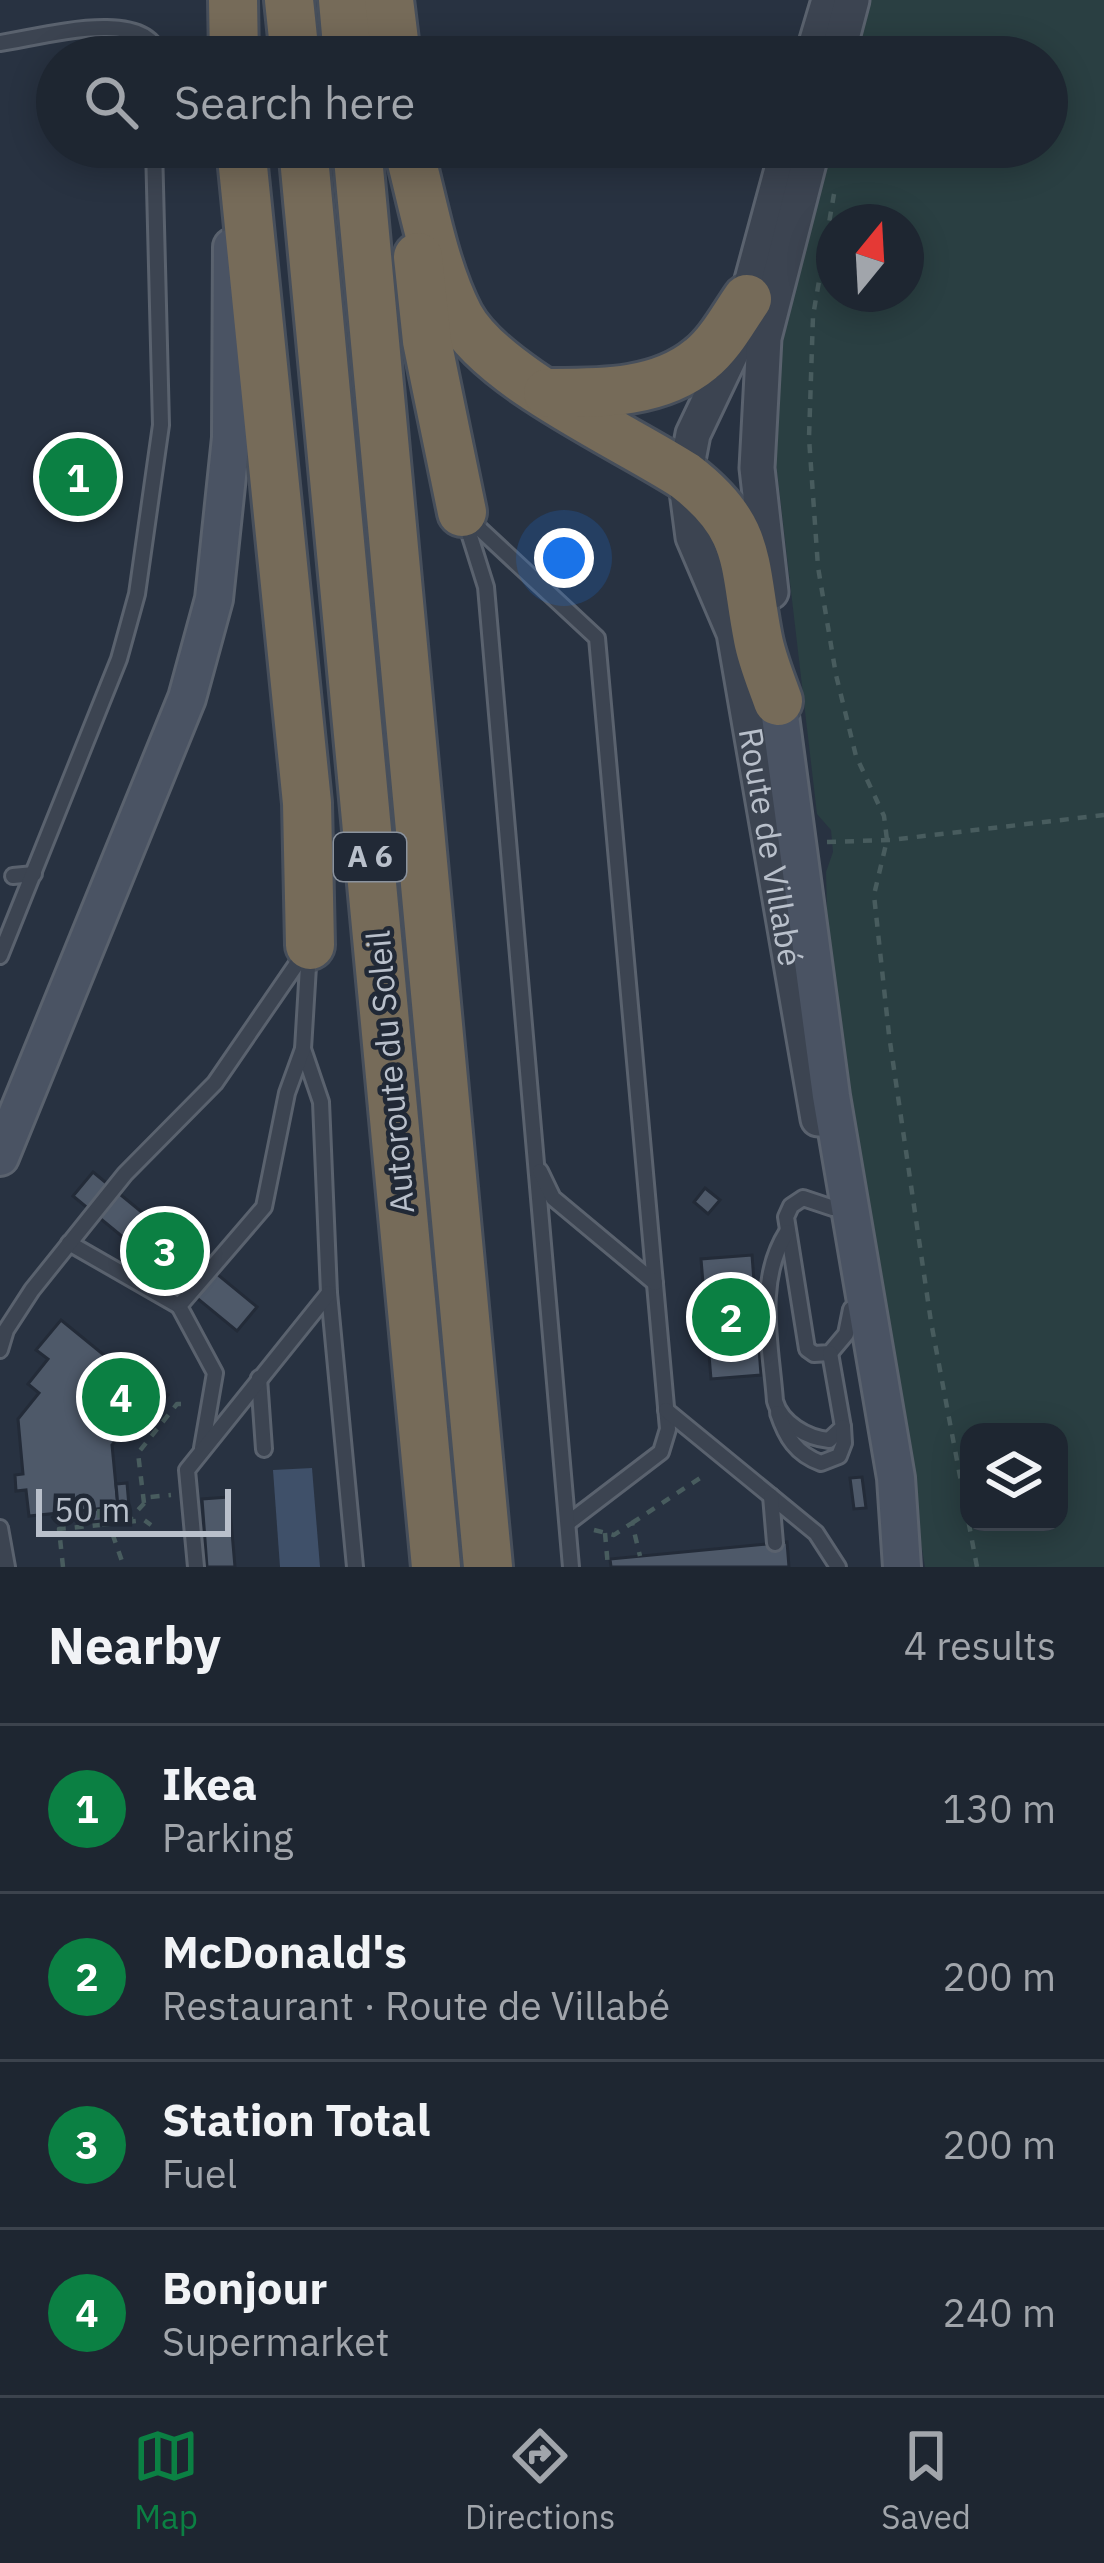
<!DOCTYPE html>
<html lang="en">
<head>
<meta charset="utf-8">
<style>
	:root { --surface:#1e2631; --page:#2b323d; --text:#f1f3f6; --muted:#a1a5ab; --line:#3c434d; --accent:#0b8043 }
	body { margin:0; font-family:"IBM Plex Sans",sans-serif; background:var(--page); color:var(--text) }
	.controls { position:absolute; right:36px; bottom:36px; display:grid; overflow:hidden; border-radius:24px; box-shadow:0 6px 30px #0003 }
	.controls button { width:108px; height:108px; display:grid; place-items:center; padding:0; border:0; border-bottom:3px solid var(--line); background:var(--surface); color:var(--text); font:60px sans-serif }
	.compass { position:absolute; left:816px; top:204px; width:108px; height:108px; border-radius:50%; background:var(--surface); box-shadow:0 6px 30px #0003; rotate:18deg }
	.scale { position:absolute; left:36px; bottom:30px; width:195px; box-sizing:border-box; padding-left:12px; border:6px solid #b9c0cb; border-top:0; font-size:33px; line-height:42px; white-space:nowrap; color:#b9c0cb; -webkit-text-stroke:9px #212936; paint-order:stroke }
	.you { position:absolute; left:564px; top:558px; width:42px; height:42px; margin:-30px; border:9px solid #fff; border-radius:50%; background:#1a73e8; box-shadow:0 0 0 18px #1a73e833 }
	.badge { display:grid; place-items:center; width:78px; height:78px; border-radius:50%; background:var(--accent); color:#fff; font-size:39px; font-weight:700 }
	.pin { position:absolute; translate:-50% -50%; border:6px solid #fff; box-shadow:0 3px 12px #0006 }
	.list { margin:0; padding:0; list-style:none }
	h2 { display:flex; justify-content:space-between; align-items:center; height:156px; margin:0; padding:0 48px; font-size:51px }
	h2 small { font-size:39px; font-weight:400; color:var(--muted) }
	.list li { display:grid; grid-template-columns:78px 1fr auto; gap:36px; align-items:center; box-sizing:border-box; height:168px; padding:0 48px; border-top:3px solid var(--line) }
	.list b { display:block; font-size:45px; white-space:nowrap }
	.list p { margin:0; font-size:39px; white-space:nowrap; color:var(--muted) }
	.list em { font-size:39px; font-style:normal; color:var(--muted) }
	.icon { flex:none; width:66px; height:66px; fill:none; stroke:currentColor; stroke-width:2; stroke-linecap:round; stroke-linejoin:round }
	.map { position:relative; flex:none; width:1104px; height:1567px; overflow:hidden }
	.search { position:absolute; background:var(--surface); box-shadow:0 6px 30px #0003; left:36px; right:36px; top:36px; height:132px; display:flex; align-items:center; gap:30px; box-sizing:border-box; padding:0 42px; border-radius:66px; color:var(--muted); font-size:45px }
	.sheet { height:828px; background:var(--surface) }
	nav { display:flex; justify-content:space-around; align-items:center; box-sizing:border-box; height:168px; border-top:3px solid var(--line); background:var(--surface); font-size:33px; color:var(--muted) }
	nav a { display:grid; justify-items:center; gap:6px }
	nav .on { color:var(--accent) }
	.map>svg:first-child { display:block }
	.green { fill:#2a3f42; fill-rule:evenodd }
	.water { fill:#3f5069 }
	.building { fill:#4e5969; stroke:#232b38; stroke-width:3 }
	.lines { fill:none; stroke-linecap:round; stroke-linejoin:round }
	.service-casing { stroke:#5a626e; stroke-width:20 }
	.tertiary-casing { stroke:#5a626e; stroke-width:39 }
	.secondary-casing { stroke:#5a626e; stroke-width:42 }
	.motorway-casing { stroke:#474f5b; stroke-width:54 }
	.path { stroke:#485c5e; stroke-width:4.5; stroke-dasharray:9 9; stroke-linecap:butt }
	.service { stroke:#3c4451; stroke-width:14 }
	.tertiary { stroke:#3c4451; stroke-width:33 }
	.secondary { stroke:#4a5363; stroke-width:36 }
	.motorway { stroke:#766b59; stroke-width:48 }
	.labels { text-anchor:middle; stroke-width:9; stroke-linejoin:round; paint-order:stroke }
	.shield { fill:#212936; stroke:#8b939e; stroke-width:3 }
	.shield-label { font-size:30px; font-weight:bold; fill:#b9c0cb }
	.street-label { font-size:33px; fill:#b9c0cb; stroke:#212936 }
</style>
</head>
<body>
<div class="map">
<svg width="1104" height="1567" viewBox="0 0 1104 1567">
	<rect width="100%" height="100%" fill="#283241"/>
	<path class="green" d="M864,0H1104V1567H925L849,1116L828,952L826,872L833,852L831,830L817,814L773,437L784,314L827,147H1047V57H850ZM834,222H906V294H834ZM969,1432H1059V1522H969Z"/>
	<polygon class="water" points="312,1468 320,1567 280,1567 273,1470"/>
	<g class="building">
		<polygon points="93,1172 257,1307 237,1331 73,1196"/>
		<polygon points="705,1188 720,1200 708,1214 694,1202"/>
		<polygon points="752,1255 761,1375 711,1379 701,1259"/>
		<polygon points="61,1320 153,1395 112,1445 118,1507 29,1516 26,1490 16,1491 15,1475 23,1474 18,1419 39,1393 28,1384 48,1359 36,1350"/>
		<polygon points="119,1355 168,1395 141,1427 132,1420 153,1395 113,1362"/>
		<polygon points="862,1477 866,1508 854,1509 850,1478"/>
		<polygon points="127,1483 130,1518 91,1522 89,1510 118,1507 116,1484"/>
		<polygon points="229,1497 235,1567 207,1567 202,1499"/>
		<polygon points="787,1542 789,1567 611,1567 610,1559"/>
	</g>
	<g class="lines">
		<defs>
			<g id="service">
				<path d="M0,43C38,38 148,5 159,57"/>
				<polyline points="110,474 111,486"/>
				<polyline points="466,516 597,638 668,1429 661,1452 568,1523"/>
				<polyline points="464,517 486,587 571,1567"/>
				<polyline points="13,876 34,874"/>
				<polyline points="0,956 119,659 137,594 161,425 154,147"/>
				<polyline points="303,1049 321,1102 329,1293 355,1567"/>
				<polyline points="540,1171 553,1198 655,1283"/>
				<polyline points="833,1208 803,1198 791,1206 786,1217 807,1349 814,1354 830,1353 846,1334 851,1309"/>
				<path d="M787,1232C755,1282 771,1345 775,1401C781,1423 807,1438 829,1440L843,1427L830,1353"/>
				<polyline points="69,1243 179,1306"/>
				<polyline points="0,1350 6,1330 32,1290 125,1174 215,1083 307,949"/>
				<polyline points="259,1378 264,1449"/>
				<polyline points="666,1410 816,1533 838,1567"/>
				<path d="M778,1413C786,1437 796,1454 821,1463L839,1456L844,1443L843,1427"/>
				<polyline points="202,1448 215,1373 179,1306 264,1207 287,1093 303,1049 309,950"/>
				<polyline points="771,1496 775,1543"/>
				<polyline points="0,1528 7,1567"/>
				<polyline points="196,1567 187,1470 329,1293"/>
			</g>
			<g id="tertiary">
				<polyline points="812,57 829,0"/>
				<polyline points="837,57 852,0"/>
				<path id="s1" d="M788,147L733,350L693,434L685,476L693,537L734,633L818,1119"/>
				<polyline points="771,592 757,468 764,338 813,147"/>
			</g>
			<g id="secondary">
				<polyline points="778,701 831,1096 896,1478 902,1567"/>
				<polyline points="0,1157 187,698 214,599 231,438 232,247"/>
			</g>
			<g id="motorway">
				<polyline points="233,0 234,57"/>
				<polyline points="289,0 295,57"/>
				<polyline points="343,0 348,57"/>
				<polyline points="389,0 396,57"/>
				<polyline points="241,147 307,803 310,945"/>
				<polyline points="303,147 436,1567"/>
				<polyline points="357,147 488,1567"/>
				<path d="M408,147C423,202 433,266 459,316C492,377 623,436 685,476C753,528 743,563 758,639C762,660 771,681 778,701"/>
				<polyline points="418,257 427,341 462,512"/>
				<path d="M548,393C600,393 659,394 701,359C720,344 733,319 747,299"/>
			</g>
		</defs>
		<use href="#service" class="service-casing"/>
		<use href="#tertiary" class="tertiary-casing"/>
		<use href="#secondary" class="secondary-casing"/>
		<use href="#motorway" class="motorway-casing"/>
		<g class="path">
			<polyline points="834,194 813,316 809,438 818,567 836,675 856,756 884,816 887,840 874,895 889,1035 931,1322 977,1567"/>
			<polyline points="827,842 890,840 1104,815"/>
			<polyline points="144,1503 138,1453 177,1404 190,1404"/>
			<polyline points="99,1509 100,1525 109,1524 124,1567"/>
			<polyline points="126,1523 150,1497 171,1495"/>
			<polyline points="632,1523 700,1478"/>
			<polyline points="109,1524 144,1520 151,1525"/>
			<polyline points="594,1530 614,1535 632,1523 640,1556"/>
			<polyline points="605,1533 608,1567"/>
			<polyline points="63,1567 59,1529 100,1525"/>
		</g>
		<use href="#service" class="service"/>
		<use href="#tertiary" class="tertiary"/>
		<use href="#secondary" class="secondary"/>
		<use href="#motorway" class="motorway"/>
	</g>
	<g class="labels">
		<rect class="shield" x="334" y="833" width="72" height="48" rx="9"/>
		<g class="shield-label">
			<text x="370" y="867">A 6</text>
		</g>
		<g class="street-label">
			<text dy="12" stroke="none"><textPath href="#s1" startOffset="729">Route de Villabé</textPath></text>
			<text transform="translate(390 1072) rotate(-95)" y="12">Autoroute du Soleil</text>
		</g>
	</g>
</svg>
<div class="controls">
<button><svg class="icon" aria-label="layers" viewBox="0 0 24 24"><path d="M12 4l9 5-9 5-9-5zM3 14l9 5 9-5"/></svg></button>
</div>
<svg class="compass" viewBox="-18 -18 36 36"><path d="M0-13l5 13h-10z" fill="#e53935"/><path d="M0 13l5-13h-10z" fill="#a1a5ab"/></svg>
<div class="scale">50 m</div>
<div class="you"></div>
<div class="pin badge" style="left:78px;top:477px">1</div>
<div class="pin badge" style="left:731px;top:1317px">2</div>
<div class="pin badge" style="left:165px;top:1251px">3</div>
<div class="pin badge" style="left:121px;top:1397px">4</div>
<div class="search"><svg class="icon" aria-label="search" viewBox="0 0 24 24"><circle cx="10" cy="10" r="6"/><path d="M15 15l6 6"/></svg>Search here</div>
</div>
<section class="sheet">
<h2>Nearby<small>4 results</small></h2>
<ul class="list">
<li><span class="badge">1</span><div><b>Ikea</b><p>Parking</p></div><em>130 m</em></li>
<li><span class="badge">2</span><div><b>McDonald's</b><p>Restaurant · Route de Villabé</p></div><em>200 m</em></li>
<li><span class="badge">3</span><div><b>Station Total</b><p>Fuel</p></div><em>200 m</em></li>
<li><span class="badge">4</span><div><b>Bonjour</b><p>Supermarket</p></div><em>240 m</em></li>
</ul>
</section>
<nav>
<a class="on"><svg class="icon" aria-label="map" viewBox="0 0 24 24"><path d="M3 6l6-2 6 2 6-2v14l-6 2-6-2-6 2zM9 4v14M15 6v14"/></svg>Map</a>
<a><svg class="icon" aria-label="directions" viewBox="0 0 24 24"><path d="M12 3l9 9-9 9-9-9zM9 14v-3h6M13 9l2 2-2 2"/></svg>Directions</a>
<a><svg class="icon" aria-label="saved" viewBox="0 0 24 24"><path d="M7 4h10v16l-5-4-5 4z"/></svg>Saved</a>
</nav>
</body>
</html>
